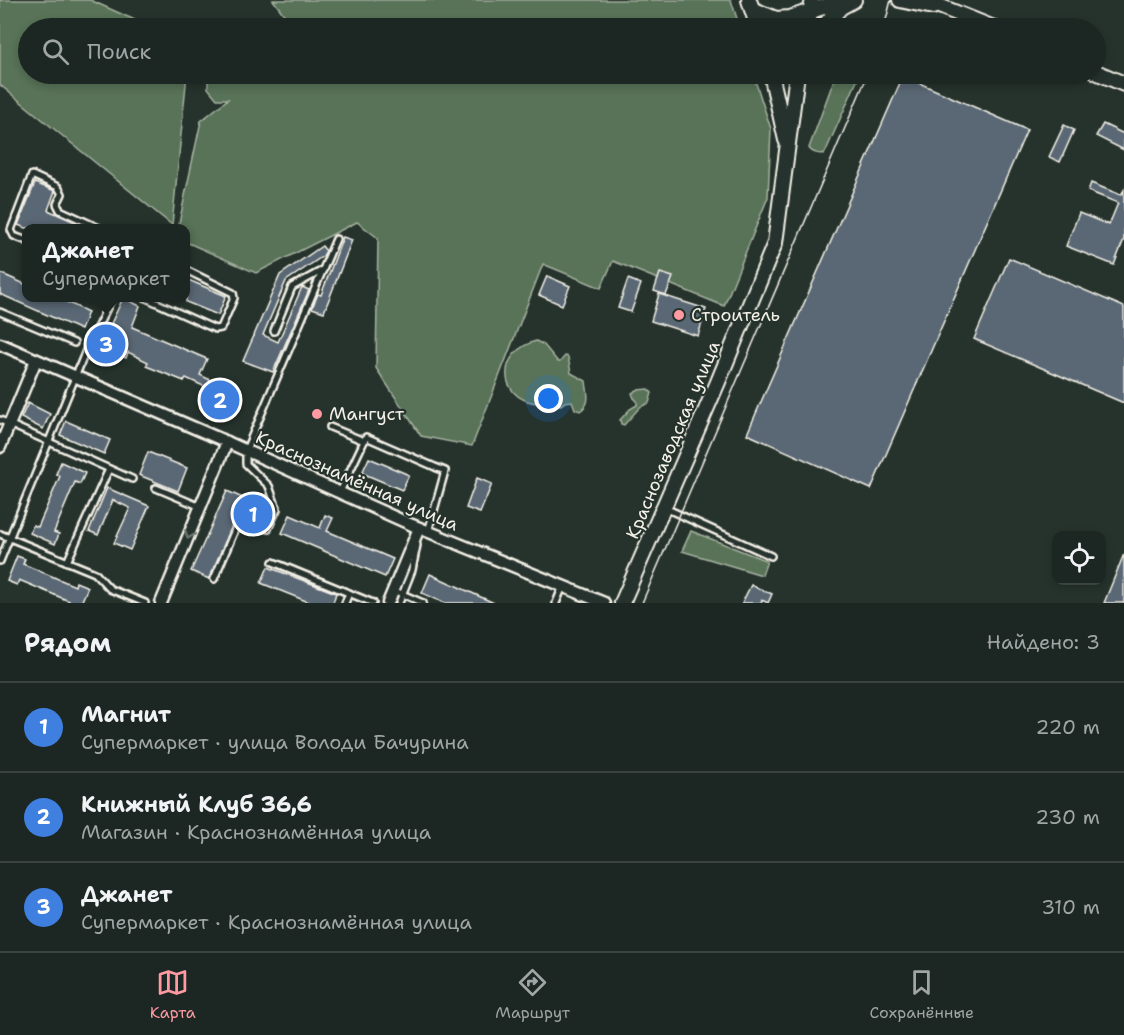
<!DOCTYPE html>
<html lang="ru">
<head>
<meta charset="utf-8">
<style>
	:root { --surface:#1c2622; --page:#252e2a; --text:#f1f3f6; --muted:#a0a5a5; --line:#3a4340; --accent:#ff9aa2 }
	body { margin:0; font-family:"Shantell Sans",sans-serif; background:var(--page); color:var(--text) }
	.controls { position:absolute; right:18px; bottom:18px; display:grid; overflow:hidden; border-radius:12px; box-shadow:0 3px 9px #0003 }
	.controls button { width:54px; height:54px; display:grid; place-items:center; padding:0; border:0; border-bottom:2px solid var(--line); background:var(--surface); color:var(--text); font:30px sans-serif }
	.you { position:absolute; left:549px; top:399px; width:21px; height:21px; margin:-15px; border:4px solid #fff; border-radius:50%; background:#1a73e8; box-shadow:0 0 0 9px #1a73e833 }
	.badge { display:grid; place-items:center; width:39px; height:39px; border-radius:50%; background:var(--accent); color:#fff; font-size:20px; font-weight:700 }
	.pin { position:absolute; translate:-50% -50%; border:3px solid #fff; box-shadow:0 2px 6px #0006 }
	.popup { position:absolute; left:22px; top:224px; width:168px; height:78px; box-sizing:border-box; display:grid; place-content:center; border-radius:12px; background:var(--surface); filter:drop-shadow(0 2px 4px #0005); font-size:20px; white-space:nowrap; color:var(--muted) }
	.popup b { font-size:22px; color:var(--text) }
	.popup::after { content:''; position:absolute; left:50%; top:100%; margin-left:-12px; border:12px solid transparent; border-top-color:var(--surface) }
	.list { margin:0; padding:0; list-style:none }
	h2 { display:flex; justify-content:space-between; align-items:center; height:78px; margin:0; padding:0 24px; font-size:26px }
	h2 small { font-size:20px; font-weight:400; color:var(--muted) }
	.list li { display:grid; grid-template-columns:39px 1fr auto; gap:18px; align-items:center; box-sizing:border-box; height:90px; padding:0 24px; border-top:2px solid var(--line) }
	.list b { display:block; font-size:22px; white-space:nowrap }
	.list p { margin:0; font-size:20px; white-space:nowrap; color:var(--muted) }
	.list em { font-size:20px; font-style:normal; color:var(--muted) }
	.icon { flex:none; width:33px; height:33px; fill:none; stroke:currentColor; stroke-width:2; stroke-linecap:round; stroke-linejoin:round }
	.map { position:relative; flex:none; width:1124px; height:603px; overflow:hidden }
	.search { position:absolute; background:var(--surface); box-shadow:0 3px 9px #0003; left:18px; right:18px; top:18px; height:66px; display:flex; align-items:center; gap:15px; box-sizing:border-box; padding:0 21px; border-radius:33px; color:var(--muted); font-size:22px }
	.sheet { height:348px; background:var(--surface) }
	nav { display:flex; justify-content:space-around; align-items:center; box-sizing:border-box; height:84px; border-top:2px solid var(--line); background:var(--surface); font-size:16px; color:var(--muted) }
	nav a { display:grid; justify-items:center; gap:3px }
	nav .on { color:var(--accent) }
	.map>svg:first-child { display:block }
	.green { fill:#597358; stroke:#a6b2a0; stroke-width:1.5 }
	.building { fill:#5a6874; stroke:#f4f1e8; stroke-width:1.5 }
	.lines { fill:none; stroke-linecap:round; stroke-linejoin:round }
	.lane-casing { stroke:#f4f1e8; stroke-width:10 }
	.street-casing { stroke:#f4f1e8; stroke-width:15 }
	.secondary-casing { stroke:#f4f1e8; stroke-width:18 }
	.lane { stroke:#26332d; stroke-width:5 }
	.street { stroke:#26332d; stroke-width:10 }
	.secondary { stroke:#26332d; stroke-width:14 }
	.tram { stroke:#f4f1e8; stroke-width:1.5 }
	.oneway { stroke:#6e766e }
	.poi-dot { fill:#ff9aa2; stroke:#26332d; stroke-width:2 }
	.labels { text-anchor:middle; stroke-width:4.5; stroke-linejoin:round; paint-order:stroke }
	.poi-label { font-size:18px; fill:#f4f1e8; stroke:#26332d; text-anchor:start }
	.street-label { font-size:18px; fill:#f4f1e8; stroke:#26332d }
</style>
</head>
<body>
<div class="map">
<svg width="1124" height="603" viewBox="0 0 1124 603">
	<rect width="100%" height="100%" fill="#26332d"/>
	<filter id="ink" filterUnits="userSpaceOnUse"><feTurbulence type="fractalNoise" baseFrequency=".0167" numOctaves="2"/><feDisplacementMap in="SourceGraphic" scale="12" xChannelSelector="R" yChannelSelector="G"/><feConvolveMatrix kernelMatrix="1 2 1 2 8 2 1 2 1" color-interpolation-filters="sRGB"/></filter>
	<g filter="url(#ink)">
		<g class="green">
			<polygon points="0,0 90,0 153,28 28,28 28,74 187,74 172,225 0,85"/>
			<polygon points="273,0 731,0 740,28 294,28"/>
			<polygon points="208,74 753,74 771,129 768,197 724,306 613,261 601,288 543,264 472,446 421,436 376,368 378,238 357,222 256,273 186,242 186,228 178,228 201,121 228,99 217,99 208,88"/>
			<path d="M836,74H860L825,153C820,155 812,153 809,148Z"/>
			<path d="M536,341L544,345L558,362H560L565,356L568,357L571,373L586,381C587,393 592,403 580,411L575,409L572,401L565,402L561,405L553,404C549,399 545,396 539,397L536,403C496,397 498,351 536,341Z"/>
			<polygon points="648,389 652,393 649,403 640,407 624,425 621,424 620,420 630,409 637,405 637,401 634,398 632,393 637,390"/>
			<polygon points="691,531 767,561 762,575 682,551"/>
		</g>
		<g class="building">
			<polygon points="903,76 1027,130 871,489 747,434"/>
			<polygon points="1103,124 1124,134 1124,150 1096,136"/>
			<polygon points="1064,125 1074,130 1060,162 1049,157"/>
			<polygon points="35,183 55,191 48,210 88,228 26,228 18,225"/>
			<polygon points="1091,183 1121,195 1124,190 1124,239 1114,265 1066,246 1079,213 1109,225 1118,203 1088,191"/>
			<polygon points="343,237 352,240 324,312 312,308 318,294 321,295"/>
			<polygon points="322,246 326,251 323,256 286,281 263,335 278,342 302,287 309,290 273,372 243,361 280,275"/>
			<polygon points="1009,258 1124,307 1124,403 974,339"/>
			<polygon points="0,273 27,285 27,297 56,297 88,312 81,330 0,294"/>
			<polygon points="660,273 673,277 666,295 654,291"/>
			<polygon points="547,276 570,286 562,305 539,295"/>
			<polygon points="186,279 226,296 218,315 186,302"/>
			<polygon points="628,279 641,284 631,312 618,308"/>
			<polygon points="659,294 706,309 698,336 651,321"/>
			<polygon points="123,298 140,306 132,327 207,359 200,375 220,385 221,378 231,382 228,389 238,393 227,418 201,408 210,389 186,378 184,381 146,366 148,362 128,352 126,358 100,347"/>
			<polygon points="28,403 50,414 43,429 21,418"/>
			<polygon points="66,421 110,440 104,454 60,435"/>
			<polygon points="148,452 187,468 178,491 139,475"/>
			<polygon points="369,458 409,475 402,490 362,473"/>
			<polygon points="61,462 85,473 80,484 75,482 54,532 59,534 55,544 30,533 33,525 38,527 60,476 56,474"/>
			<polygon points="477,478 492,484 480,513 466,508"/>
			<polygon points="107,488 149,506 130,550 114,543 130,508 113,500 98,535 89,531"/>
			<polygon points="227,491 267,509 261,521 241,513 237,515 209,579 191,571"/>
			<polygon points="290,515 320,528 325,515 333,518 327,531 393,559 385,577 282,533"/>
			<polygon points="1124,554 1124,603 1104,603"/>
			<polygon points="17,556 25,559 23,564 75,586 76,582 88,587 81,603 68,603 69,601 19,580 17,585 7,581"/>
			<polygon points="268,567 336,593 333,603 311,603 261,583"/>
			<polygon points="430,574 494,603 445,603 422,593"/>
			<polygon points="751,585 772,594 768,603 762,600 761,603 742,603"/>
		</g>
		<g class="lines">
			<defs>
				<g id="lane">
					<polyline points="27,241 14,236 11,230 32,175 58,187 62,194 57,204 60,210 99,228"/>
					<polyline points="146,298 215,329 221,328 234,298 233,293 186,270"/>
					<polyline points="0,312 74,343"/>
					<polyline points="274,331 292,287 323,270"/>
					<polyline points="0,420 132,479"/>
					<polyline points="330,427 364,441"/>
					<polyline points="156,488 201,507"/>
					<polyline points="340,492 366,437 435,467 445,471 428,532"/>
					<polyline points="665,508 771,556"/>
					<polyline points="0,534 95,573 110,589 145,603"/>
					<polyline points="0,561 87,348 112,298"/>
					<polyline points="67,562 109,469"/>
					<polyline points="273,562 373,603"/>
					<polyline points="214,579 240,518 268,529 277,509 269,486 246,464 246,450 336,239"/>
					<polyline points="393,590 423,603"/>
					<polyline points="345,603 349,593"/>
					<polyline points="399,603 412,570 417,545"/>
					<polyline points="556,603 563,586"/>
				</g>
				<g id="street">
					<polyline points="0,344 227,442 412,525 604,603"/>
					<polyline points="0,447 36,360"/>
					<polyline points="161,603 227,442"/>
					<polyline points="388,603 419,528"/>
				</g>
				<g id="secondary">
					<polyline points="749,0 758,28"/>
					<polyline points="900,0 933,7"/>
					<polyline points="924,0 994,28"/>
					<polyline points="752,9 776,19 790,18 844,0"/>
					<polyline points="807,28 812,4"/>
					<polyline points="822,28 841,7 854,0"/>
					<polyline points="1096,72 1124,84"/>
					<polyline points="771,74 786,140"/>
					<polyline points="622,603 718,382 775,243 797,74"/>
				</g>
			</defs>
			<use href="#lane" class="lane-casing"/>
			<use href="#street" class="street-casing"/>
			<use href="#secondary" class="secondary-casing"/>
			<use href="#lane" class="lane"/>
			<use href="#street" class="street"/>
			<use href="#secondary" class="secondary"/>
			<g class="tram">
				<polyline points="884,28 891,0"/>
				<polyline points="642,603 868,74"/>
			</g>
		</g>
		<defs><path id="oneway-chevron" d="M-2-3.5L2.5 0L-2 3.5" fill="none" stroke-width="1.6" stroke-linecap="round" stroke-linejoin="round" transform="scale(1.5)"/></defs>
		<use class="oneway" href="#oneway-chevron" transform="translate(189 535) rotate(112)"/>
	</g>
	<g class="poi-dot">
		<circle cx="679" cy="315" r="6"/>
		<circle cx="317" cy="414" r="6"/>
	</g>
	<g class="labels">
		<g class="poi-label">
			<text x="691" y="321">Строитель</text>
			<text x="329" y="420">Мангуст</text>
		</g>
		<g class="street-label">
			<text transform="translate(673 440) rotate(-67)" y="6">Краснозаводская улица</text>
			<text transform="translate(357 481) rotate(24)" y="6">Краснознамённая улица</text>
		</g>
	</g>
</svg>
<div class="controls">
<button><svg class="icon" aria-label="locate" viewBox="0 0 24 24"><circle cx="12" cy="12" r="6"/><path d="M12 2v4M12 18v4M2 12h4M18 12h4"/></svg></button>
</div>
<div class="you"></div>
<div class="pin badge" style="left:253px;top:514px;background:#3f7fe0">1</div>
<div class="pin badge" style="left:220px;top:400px;background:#3f7fe0">2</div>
<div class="pin badge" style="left:106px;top:344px;background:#3f7fe0">3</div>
<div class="popup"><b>Джанет</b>Супермаркет</div>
<div class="search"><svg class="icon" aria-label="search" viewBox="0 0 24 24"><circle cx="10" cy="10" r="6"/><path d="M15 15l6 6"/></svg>Поиск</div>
</div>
<section class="sheet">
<h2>Рядом<small>Найдено: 3</small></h2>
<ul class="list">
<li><span class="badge" style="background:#3f7fe0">1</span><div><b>Магнит</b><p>Супермаркет · улица Володи Бачурина</p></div><em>220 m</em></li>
<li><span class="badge" style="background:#3f7fe0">2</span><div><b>Книжный Клуб 36,6</b><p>Магазин · Краснознамённая улица</p></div><em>230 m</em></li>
<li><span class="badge" style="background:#3f7fe0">3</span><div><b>Джанет</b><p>Супермаркет · Краснознамённая улица</p></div><em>310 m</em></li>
</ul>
</section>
<nav>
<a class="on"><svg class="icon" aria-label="map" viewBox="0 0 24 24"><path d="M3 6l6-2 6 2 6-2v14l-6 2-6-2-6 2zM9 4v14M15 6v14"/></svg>Карта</a>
<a><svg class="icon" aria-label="directions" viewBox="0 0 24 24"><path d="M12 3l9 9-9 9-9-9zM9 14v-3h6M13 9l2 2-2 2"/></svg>Маршрут</a>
<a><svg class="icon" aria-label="saved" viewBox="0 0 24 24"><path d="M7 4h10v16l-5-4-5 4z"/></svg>Сохранённые</a>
</nav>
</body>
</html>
